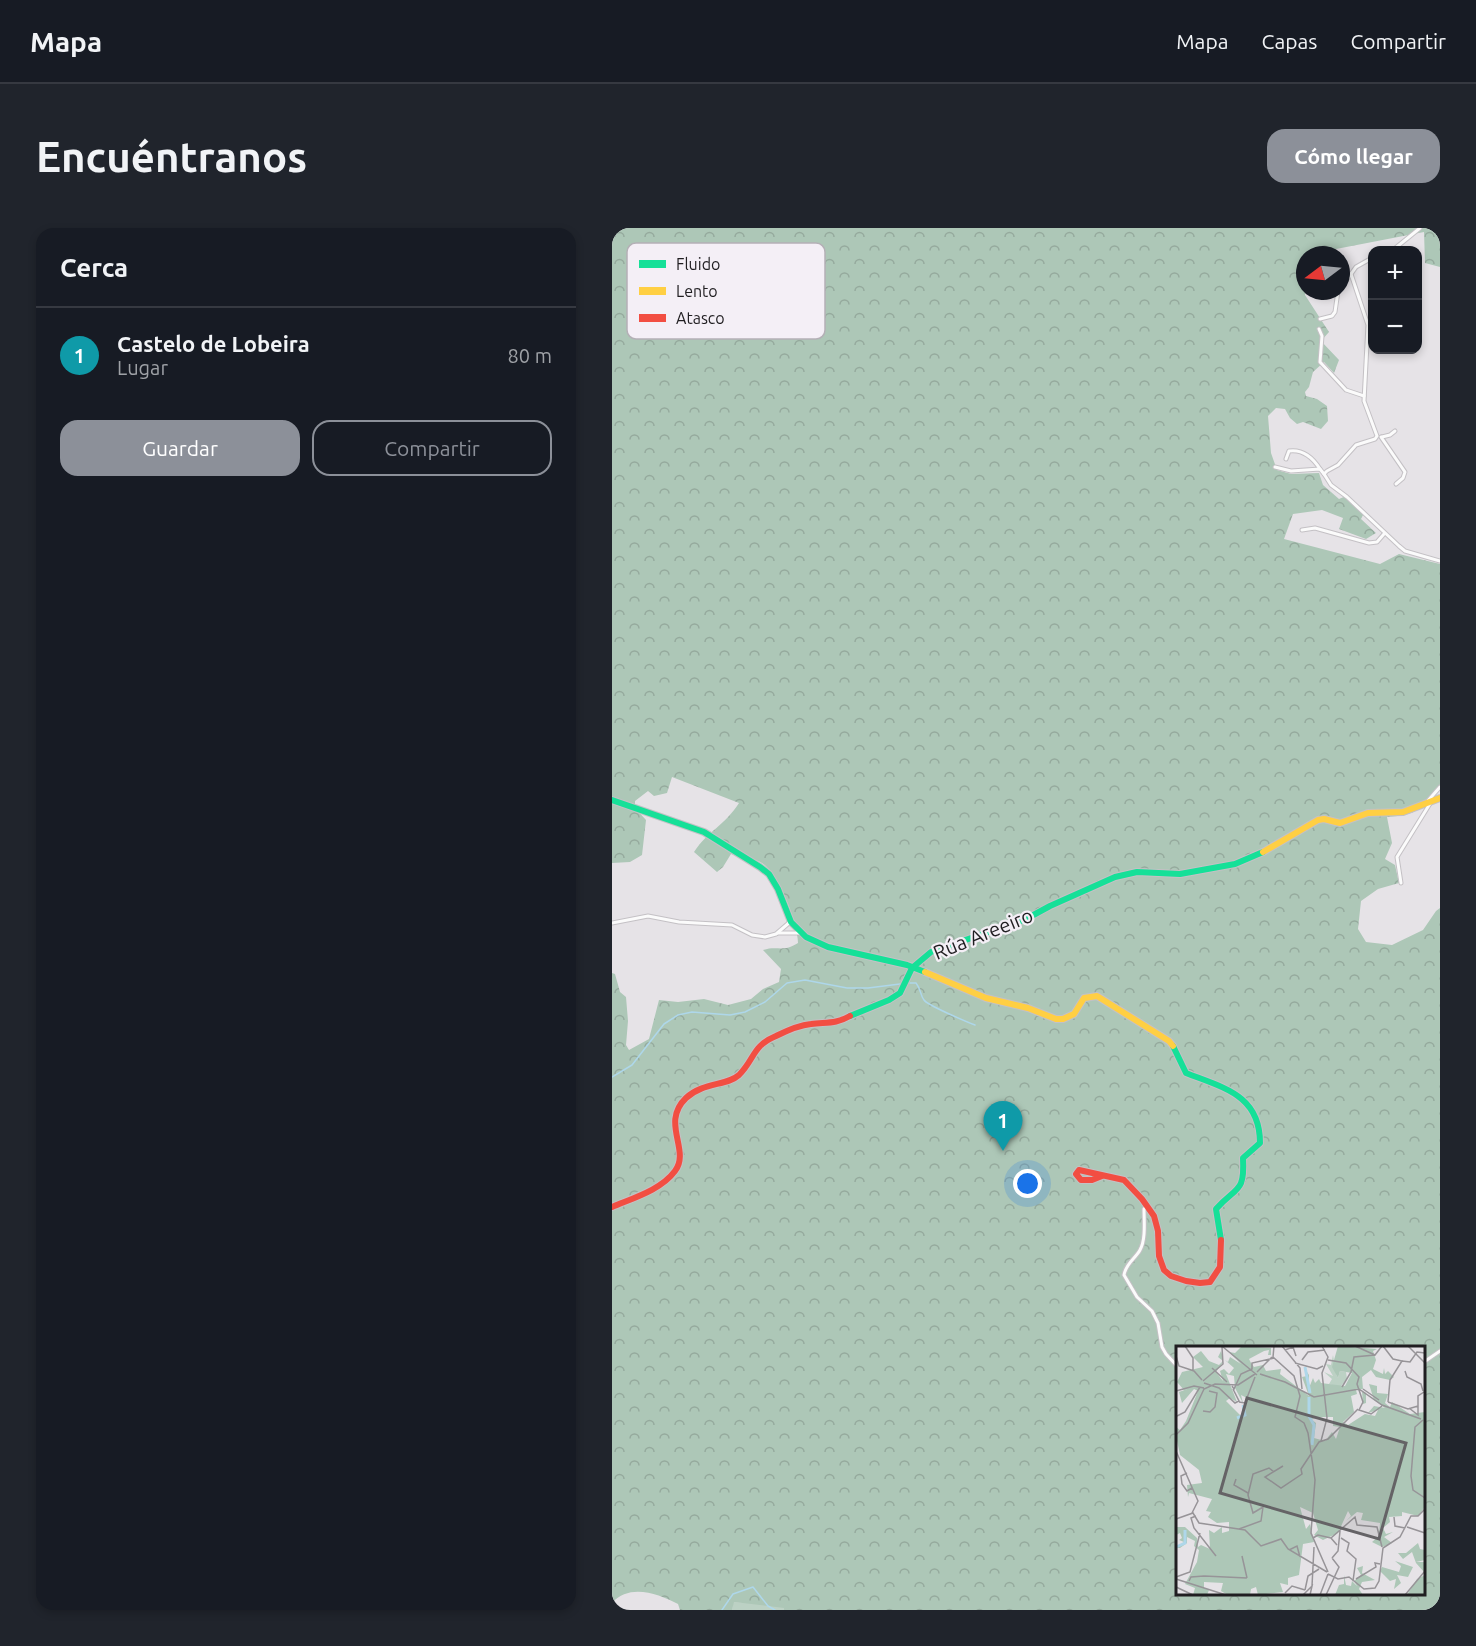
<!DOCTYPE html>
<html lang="es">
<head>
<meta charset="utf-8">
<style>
	:root { --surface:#171b24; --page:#20242c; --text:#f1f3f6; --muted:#9ea1a6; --line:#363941; --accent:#8c9099 }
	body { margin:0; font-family:Ubuntu,sans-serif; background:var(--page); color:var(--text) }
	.controls { position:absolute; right:18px; top:18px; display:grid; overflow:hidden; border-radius:12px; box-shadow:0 3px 9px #0003 }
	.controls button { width:54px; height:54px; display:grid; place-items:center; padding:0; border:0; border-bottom:2px solid var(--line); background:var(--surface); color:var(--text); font:30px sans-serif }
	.compass { position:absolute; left:684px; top:18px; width:54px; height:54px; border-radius:50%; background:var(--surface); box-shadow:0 3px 9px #0003; rotate:254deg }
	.you { position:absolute; left:416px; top:956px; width:21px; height:21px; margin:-15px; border:4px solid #fff; border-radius:50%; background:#1a73e8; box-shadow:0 0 0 9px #1a73e833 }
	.badge { display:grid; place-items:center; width:39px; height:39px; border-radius:50%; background:var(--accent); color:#fff; font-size:20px; font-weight:700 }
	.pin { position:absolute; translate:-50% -50px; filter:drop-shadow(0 2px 3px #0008) }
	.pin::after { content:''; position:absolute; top:32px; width:21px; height:18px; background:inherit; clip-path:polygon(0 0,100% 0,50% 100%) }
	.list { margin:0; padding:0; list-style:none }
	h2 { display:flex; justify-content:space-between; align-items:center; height:78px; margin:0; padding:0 24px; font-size:26px }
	h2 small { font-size:20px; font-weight:400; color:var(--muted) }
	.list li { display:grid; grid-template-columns:39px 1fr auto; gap:18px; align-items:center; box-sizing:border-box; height:96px; padding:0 24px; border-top:2px solid var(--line) }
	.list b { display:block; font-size:22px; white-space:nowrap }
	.list p { margin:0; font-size:20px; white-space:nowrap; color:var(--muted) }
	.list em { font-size:20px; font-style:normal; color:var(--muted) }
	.actions { display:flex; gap:12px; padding:18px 24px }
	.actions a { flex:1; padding:14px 0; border:2px solid var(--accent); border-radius:18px; text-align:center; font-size:21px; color:var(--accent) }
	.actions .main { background:var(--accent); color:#fff }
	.map { position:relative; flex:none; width:828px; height:1382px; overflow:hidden; border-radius:18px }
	header { display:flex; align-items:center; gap:36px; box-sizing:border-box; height:84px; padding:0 30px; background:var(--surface); border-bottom:2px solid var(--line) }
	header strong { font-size:28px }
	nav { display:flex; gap:33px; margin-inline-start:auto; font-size:21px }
	.intro { display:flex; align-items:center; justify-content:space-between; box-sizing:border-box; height:144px; padding:0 36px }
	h1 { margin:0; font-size:42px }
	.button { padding:15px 27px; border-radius:18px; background:var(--accent); color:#fff; font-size:21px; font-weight:700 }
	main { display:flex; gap:36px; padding:0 36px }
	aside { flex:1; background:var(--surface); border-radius:18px; box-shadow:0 3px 9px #0003 }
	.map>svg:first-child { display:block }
	.green { fill:#bcd1c4 }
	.forest { fill:url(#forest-crowns); fill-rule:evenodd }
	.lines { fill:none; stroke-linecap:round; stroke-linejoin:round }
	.stream { stroke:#aed7ea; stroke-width:1.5 }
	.street-casing { stroke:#c4c1c5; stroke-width:5 }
	.fast-casing { stroke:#c4c1c5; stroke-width:8 }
	.slow-casing { stroke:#c4c1c5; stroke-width:8 }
	.jam-casing { stroke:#c4c1c5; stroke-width:8 }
	.street { stroke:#fbfbfb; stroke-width:3 }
	.fast { stroke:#16e098; stroke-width:6 }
	.slow { stroke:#ffcf43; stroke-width:6 }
	.jam { stroke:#f24e42; stroke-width:6 }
	.labels { text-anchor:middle; stroke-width:4.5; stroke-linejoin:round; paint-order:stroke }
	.street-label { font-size:20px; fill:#201e21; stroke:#f4eff6 }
	.inset-river { fill:none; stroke:#aed7ea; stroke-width:3 }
	.inset-road { fill:none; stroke:#979498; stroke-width:1.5 }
	.view { fill:#656366; fill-opacity:0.15; stroke:#656366; stroke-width:3 }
	.inset-edge { fill:none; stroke:#201e21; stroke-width:3 }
	.key { fill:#f4eff6; stroke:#b4b0b6; stroke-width:1.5 }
	.key-label { font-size:16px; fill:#201e21 }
</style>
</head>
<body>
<header>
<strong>Mapa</strong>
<nav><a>Mapa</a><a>Capas</a><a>Compartir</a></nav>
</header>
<div class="intro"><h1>Encuéntranos</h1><a class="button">Cómo llegar</a></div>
<main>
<aside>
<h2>Cerca<small></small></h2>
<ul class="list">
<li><span class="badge" style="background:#0f9aa8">1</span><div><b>Castelo de Lobeira</b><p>Lugar</p></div><em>80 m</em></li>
</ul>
<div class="actions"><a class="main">Guardar</a><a>Compartir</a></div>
</aside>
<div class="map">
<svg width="828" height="1382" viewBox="0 0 828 1382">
	<defs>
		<pattern id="forest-crowns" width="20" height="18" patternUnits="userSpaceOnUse" patternTransform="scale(1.5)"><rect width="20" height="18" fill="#adc7b7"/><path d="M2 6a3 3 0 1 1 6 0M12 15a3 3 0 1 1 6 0" fill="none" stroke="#95aa9d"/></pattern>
	</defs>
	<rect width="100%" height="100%" fill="#e6e3e7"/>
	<polygon class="green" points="121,1374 169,1376 174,1382 120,1382"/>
	<path class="forest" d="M0,0H828V39L813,35L812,4L693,27V67L717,104L709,113L727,132L722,145L712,134L701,144L697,159L693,164L694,168L705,171L715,178L716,193L709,201L691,194L685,196L678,190L673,181L664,180L656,188L659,225L665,242L679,246L707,245L711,257L727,271L734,268L752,285L749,291L764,305L754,311L727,301L731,290L710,282L681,286L672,311L768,336L787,326L828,336V558C806,581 808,587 775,589L780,615L773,631L783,637L787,655L766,661L749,673L746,701L754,714L780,717L811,702L824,683L828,680V1382H172V1380L122,1374L120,1382H68L66,1376C46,1366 18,1355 0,1375V745L3,746L8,764L14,769L16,793L14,817L17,822L37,811L47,772L66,774L92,771L116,777L139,771L151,761L167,754L169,741L151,722C166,717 170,725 186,715C186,696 167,646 150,635C142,630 128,629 119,626L111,639L105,644L82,624C95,604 114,596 127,575L60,549L55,565L42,568L36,563L23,573V580L34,592L30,627L18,634L0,635ZM566,1120H812V1366H566Z"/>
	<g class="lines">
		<g class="stream">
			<path d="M298,755H304C309,761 308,767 312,772C315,777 355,794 363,797"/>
			<polyline points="0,849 20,837 52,796 66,787 80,784 118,787 133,784 153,774 175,755 193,752 235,760 256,760 288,756"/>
			<polyline points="110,1382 121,1366 141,1359 156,1378 163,1382"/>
		</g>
		<defs>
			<g id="street">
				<polyline points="781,22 808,0"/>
				<polyline points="760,30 744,39 739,46 756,97 752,173 765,208 763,211 744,217 726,237 715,243 712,246 719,257 735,269 787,318 793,323 828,333"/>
				<polyline points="729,59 739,46"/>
				<polyline points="708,91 720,88 723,84 726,63"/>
				<polyline points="707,101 710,108 708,134 734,162 752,168"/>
				<polyline points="769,209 793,244 791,250 784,256"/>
				<polyline points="770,209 778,207 783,203"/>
				<path d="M674,231L677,223C691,221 701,230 708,241"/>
				<polyline points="663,239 679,243 708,241 712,246"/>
				<polyline points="690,302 703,300 757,315 765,314 772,306"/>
				<polyline points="814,575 828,559"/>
				<polyline points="789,655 785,629 819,574"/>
				<polyline points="0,695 36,688 67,694 120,697 140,707 153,709 164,706 178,694"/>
				<polyline points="166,705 189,705"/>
				<path d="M535,978L532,981C532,993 534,1011 528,1022C523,1031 514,1035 512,1047L525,1069L540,1083L546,1095L550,1119L554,1126L566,1139"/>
				<polyline points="812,1134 828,1123"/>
			</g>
			<g id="fast">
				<polyline points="0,572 92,604 148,639 157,646 166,661 179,694 194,709 216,719 295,737 313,744"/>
				<polyline points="238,788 277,772 288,765 300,740 319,724 414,691 438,678 503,649 525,644 568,646 623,636 651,624"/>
				<path d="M561,818L574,845C612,860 648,867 648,915L631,930C633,966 624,958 604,981L609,1012"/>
			</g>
			<g id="slow">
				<polyline points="651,624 706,592 712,591 728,595 756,585 791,584 828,570"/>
				<polyline points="313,744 374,770 416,780 444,791 451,791 462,786 472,770 485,768 557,813 561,818"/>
			</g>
			<g id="jam">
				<polyline points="490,948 480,952 469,952 464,946 467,942 512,952 530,971 542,988 546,1003 547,1028 552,1042 559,1048 574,1053 588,1055 598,1054 608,1039 609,1012"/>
				<path d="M0,979C21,970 49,962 63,943C79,922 48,895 74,870C91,854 115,858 127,847C143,831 140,818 164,808C174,803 188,797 199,796C215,794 224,796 238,788"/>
			</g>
		</defs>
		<use href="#street" class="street-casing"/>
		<use href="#fast" class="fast-casing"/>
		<use href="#slow" class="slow-casing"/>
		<use href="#jam" class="jam-casing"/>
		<use href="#street" class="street"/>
		<use href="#fast" class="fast"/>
		<use href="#slow" class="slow"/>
		<use href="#jam" class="jam"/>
	</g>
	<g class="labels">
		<g class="street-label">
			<text transform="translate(371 706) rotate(-22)" y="7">Rúa Areeiro</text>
		</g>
	</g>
	<g transform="translate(564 1118)">
		<rect width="249" height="249" fill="#e6e3e7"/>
		<path d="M157,9L160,28L162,32L164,25L170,26L171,33L164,41L153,38L156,33L148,26L157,30L150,18L155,19Z" fill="#bcd1c4"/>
		<path d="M66,0L95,2V9H92L93,4L88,5L73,13L75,17L78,21L87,19L90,25L105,23L104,28L133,50L126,31L131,30L133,34L129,23L133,29V42L137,32L139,37L143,33L145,37L169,40L176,27L164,25L162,32L156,21L162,0L201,3L197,5L200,14L197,23L207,28L208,22L209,28L212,25L218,31L214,34L200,31L195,24L186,31L187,43H183L190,47V57L187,58L186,45L180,44L181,48L175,50L178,66L167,76L172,79L189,68L199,70L202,64L192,67L198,60L209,62L198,54L193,38L201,40V47L212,48L209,57L214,61L216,56L234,68L249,66V161L242,170L226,166V170L213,171L214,176L207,182L210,188L217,186L208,191L216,197L206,201L196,196L203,190L204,177L185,174L187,167L181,166L170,175L175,170L172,165L162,187L147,194L138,189L142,184L137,167L124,161L130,183L134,178L138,196L127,198L123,229L112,232V239L104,237L107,246L82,249L80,241L75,243L74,249L50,248L45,245L47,237L28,236V242L33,244L31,249H17L19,242L9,238L21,216L23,204L18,200L19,195L11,191V197L4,202H0L8,196L3,194L6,192L4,187L0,189V181H9L21,192L22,201L25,199L34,203L33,184L38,187L46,181V187L53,185V176L41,177L32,171L35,166L30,165L36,153L13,147L12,151L11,139L26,137L23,124L4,109L0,90L4,86L0,88V81L4,84L10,75L22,45L18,43L6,57L3,46L14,42L8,44L1,36L6,26L27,21L17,11L25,5L33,15L43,19L47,15L42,11L45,5L47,12V16L40,26L47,35L44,25L48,23L53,28L58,22L49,14L52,16L54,11L65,18L53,6L59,7ZM50,28L58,30L59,42L67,57L65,49L73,53L66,61V71L50,55L54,52L61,56ZM147,71H157V80L164,81L160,93L156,86L149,95L138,92L140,77L135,73ZM242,197L244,203L249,204V214L240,216H249L248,226L240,217L236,206L227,213L222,207H230ZM219,215L237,221L232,231L221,229L225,237L218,243L220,233L214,235L204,225L206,221L223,226L225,220ZM187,220L186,227L199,234L186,236L183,243L187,249H159L163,239L168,238V229L170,239L175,240L176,235L181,240L178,235L185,229L181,222ZM249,229V249H231L241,233Z" fill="#adc7b7" fill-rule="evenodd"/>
		<path class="inset-river" d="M129,21L134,47M133,51V70L138,79L136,99M61,72L69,69L67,59M0,201L9,197V184"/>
		<path class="inset-road" d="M9,0L17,12V25M98,0L97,11L118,30L124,50L119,71L128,77L132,87L139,134L135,187L152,226M106,0L124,22L126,43M179,0L199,9L206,0M207,0L217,13L226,15L214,34L212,56M232,0L249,17M47,1L81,29M109,4L117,1L120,10M0,10L3,20L18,25L26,34M126,14L132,6L149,4M152,14L170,17L183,31L181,38L187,56L183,64L195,68L206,60M226,15L234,16L241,6L249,7M119,17L141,23L147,20M36,22L51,36M229,25L231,31L245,38L247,45M81,26L96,11M84,28L109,36L138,51L183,43L206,59L245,73M27,35L47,18L46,1M28,37L43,42L59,57L63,55L57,43M56,40L58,43L65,28L76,23V17L98,12M166,41L175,26L178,11L199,9M187,43L203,54M0,45L18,40L28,42M63,56L69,57L79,31M212,56L232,63L242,60M233,62L242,69V50L248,46M27,65L34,66L39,61L41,47L33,45M1,70L9,66L24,41M247,74L239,81L235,130L237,144L249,152M0,89L12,77L28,43L39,38L62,39L79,28M145,95L151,72L146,27L152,11L146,0M0,105L22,155L16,167M107,120L89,131L105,142L126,128L125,123L143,96L152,93L182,63M11,127L5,130L6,138L11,145L16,142M60,133L58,139L72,147M20,170L15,172L18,182L40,210M218,171L219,180L229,182M0,173L17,167L23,177L69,184L85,200L105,193L112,203L151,226M231,181L249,187M63,183L85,175L87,161L77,167L72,149L77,128L93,122L98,126M137,192L142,189L155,192M165,192L173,197L171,205L180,213L177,235M161,199L155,192L179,171L181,179L201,181L206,201M113,204L121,200L124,211M66,210L71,232M156,212L162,205L164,185M152,228L162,233L173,231L188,243L199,242L203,235L207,202L224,191L235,170H242L249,163M0,231L14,226L24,187M0,233L50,249M180,233L200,221L199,217L204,218M13,235L15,231L28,230L71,232M136,240L138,201M0,241L17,249M129,244L132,230L143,223M109,247L116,240L129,244M127,249L136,240L134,249M144,249L152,228M150,249L163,221L156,212M229,249L249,225"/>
		<path class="view" d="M71,52L230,97L203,193L44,147Z"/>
		<rect width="249" height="249" class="inset-edge"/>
	</g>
	<rect x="15" y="15" width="198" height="96" rx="9" class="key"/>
	<rect x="27" y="32" width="27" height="8" fill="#16e098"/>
	<rect x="27" y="59" width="27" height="8" fill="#ffcf43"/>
	<rect x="27" y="86" width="27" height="8" fill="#f24e42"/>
	<g class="key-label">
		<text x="64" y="42">Fluido</text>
		<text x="64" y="69">Lento</text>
		<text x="64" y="96">Atasco</text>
	</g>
</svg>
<div class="controls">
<button>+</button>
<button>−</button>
</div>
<svg class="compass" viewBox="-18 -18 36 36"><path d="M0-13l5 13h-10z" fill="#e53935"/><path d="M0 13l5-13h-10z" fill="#9ea1a6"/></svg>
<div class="you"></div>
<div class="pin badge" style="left:391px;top:923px;background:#0f9aa8">1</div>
</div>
</main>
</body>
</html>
